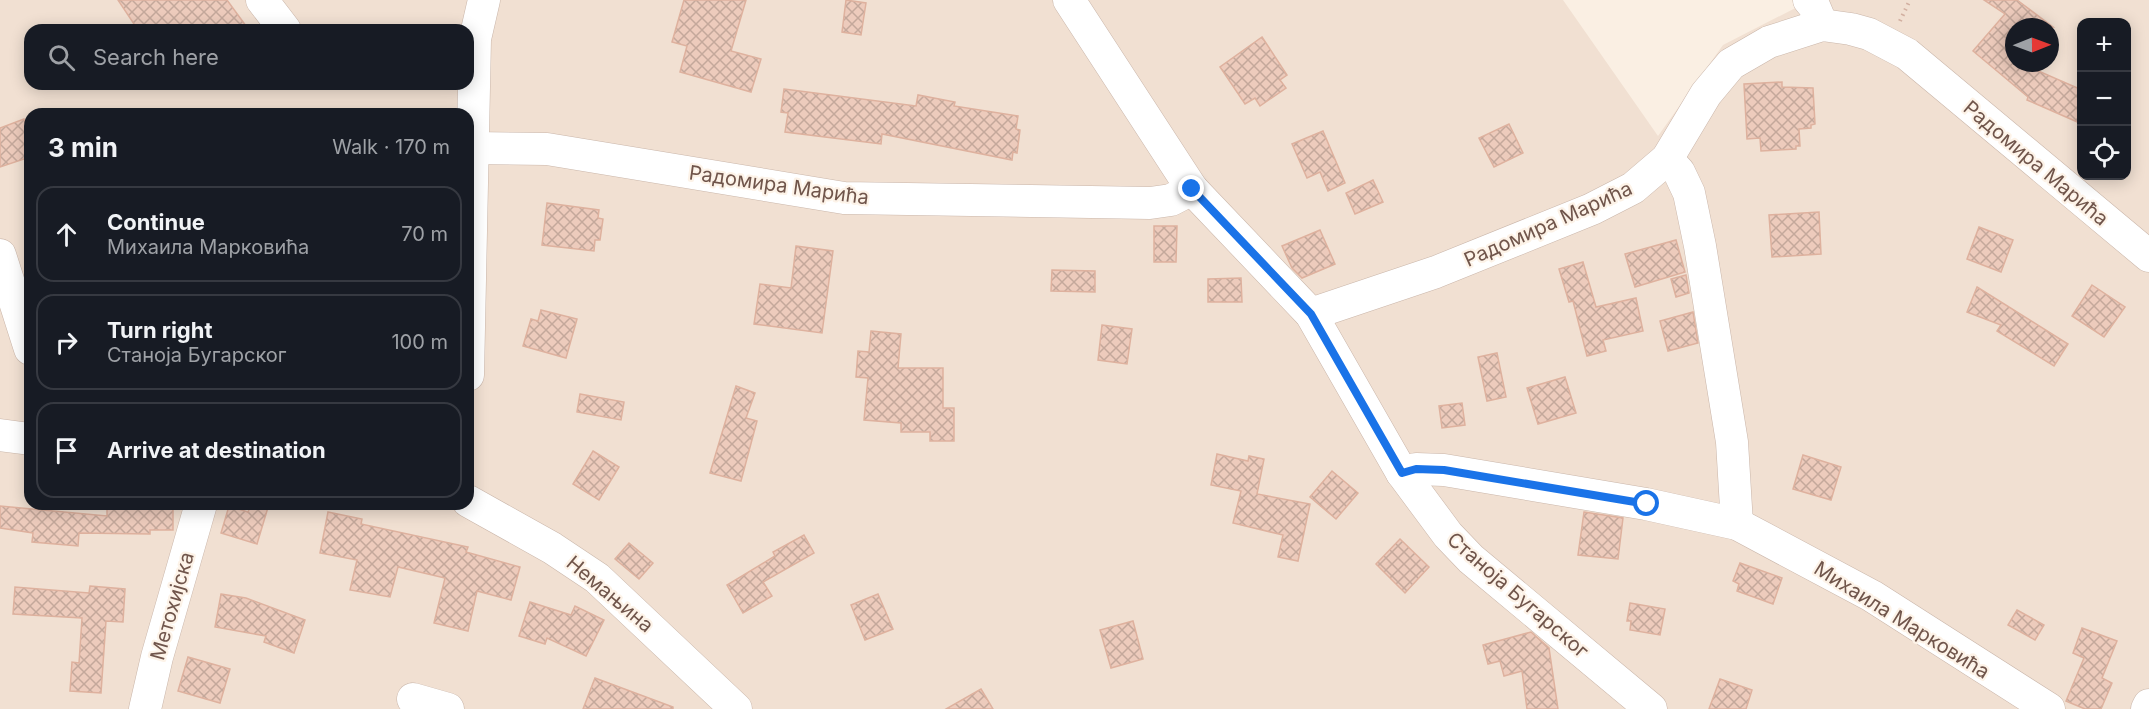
<!DOCTYPE html>
<html lang="en">
<head>
<meta charset="utf-8">
<style>
	:root { --surface:#171b24; --page:#20242c; --text:#f1f3f6; --muted:#9ea1a6; --line:#363941 }
	body { margin:0; font-family:Inter,sans-serif; background:var(--page); color:var(--text) }
	.controls { position:absolute; right:18px; top:18px; display:grid; overflow:hidden; border-radius:12px; box-shadow:0 3px 15px #0003 }
	.controls button { width:54px; height:54px; display:grid; place-items:center; padding:0; border:0; border-bottom:2px solid var(--line); background:var(--surface); color:var(--text); font:30px sans-serif }
	.compass { position:absolute; left:2005px; top:18px; width:54px; height:54px; border-radius:50%; background:var(--surface); box-shadow:0 3px 15px #0003; rotate:89deg }
	.stop { position:absolute; width:18px; height:18px; margin:-14px; border:4px solid #1a73e8; border-radius:50%; background:#fff }
	.stop.end { background:#1a73e8; border-color:#fff; box-shadow:0 2px 6px #0008 }
	.list { margin:0; padding:0; list-style:none }
	h2 { display:flex; justify-content:space-between; align-items:center; height:78px; margin:0; padding:0 24px; font-size:26px }
	h2 small { font-size:20px; font-weight:400; color:var(--muted) }
	.list li { display:grid; grid-template-columns:39px 1fr auto; gap:18px; align-items:center; box-sizing:border-box; height:96px; margin:0 12px 12px; padding:0 12px; border:2px solid var(--line); border-radius:18px }
	.list b { display:block; font-size:22px; white-space:nowrap }
	.list p { margin:0; font-size:20px; white-space:nowrap; color:var(--muted) }
	.list em { font-size:20px; font-style:normal; color:var(--muted) }
	.icon { flex:none; width:33px; height:33px; fill:none; stroke:currentColor; stroke-width:2; stroke-linecap:round; stroke-linejoin:round }
	.map { position:relative; flex:none; width:2149px; height:709px; overflow:hidden }
	.search { position:absolute; background:var(--surface); box-shadow:0 3px 15px #0003; left:24px; top:24px; width:450px; height:66px; display:flex; align-items:center; gap:15px; box-sizing:border-box; padding:0 21px; border-radius:18px; color:var(--muted); font-size:22px }
	.panel { position:absolute; background:var(--surface); box-shadow:0 3px 15px #0003; left:24px; top:108px; width:450px; height:402px; border-radius:18px }
	.map>svg:first-child { display:block }
	.residential { fill:#f1e0d2; fill-rule:evenodd }
	.building { fill:url(#building-cross-hatch); stroke:#deb19e; stroke-width:1.5 }
	.lines { fill:none; stroke-linecap:round; stroke-linejoin:round }
	.minor-casing { stroke:#cab6aa; stroke-width:33 }
	.path { stroke:#d2afa0; stroke-width:4; stroke-dasharray:1.5 4.5; stroke-linecap:butt }
	.minor { stroke:#fff; stroke-width:32 }
	.route { stroke:#1a73e8; stroke-width:8 }
	.labels { text-anchor:middle; stroke-width:4.5; stroke-linejoin:round; paint-order:stroke }
	.street-label { font-size:20px; fill:#70554b; stroke:#fdf3e8 }
</style>
</head>
<body>
<div class="map">
<svg width="2149" height="709" viewBox="0 0 2149 709">
	<defs>
		<pattern id="building-cross-hatch" width="8" height="8" patternUnits="userSpaceOnUse" patternTransform="scale(1.5)"><rect width="8" height="8" fill="#edcbbc"/><path d="M0 0l8 8M0 8l8-8" fill="none" stroke="#c4a89b"/></pattern>
	</defs>
	<rect width="100%" height="100%" fill="#faefe3"/>
	<path class="residential" d="M0,0H1563L1658,136L1723,45L1811,0H2149V709H0ZM2082,22H2126V176H2082ZM2014,27H2050V63H2014ZM30,30H468V84H30ZM30,114H468V504H30Z"/>
	<g class="building">
		<polygon points="118,0 227,0 249,30 138,30"/>
		<polygon points="684,0 746,0 731,51 761,59 751,92 680,72 687,46 672,42"/>
		<polygon points="846,0 866,3 861,35 842,32"/>
		<polygon points="1984,0 2017,0 2053,27 2014,27 2014,63 2041,63 2036,70 2082,90 2082,124 2027,100 2028,97 1973,51 2005,14"/>
		<polygon points="1262,37 1287,75 1280,80 1286,88 1260,106 1255,98 1245,104 1220,67"/>
		<polygon points="1782,82 1782,87 1813,88 1815,124 1811,125 1811,128 1799,129 1800,146 1796,146 1796,149 1761,151 1760,138 1747,139 1744,84"/>
		<polygon points="784,89 916,106 918,95 955,102 954,106 1018,116 1016,129 1020,130 1017,153 1013,152 1012,160 882,134 881,144 785,132 788,113 781,112"/>
		<polygon points="24,119 30,135 30,157 0,167 0,128"/>
		<polygon points="1509,124 1523,153 1494,167 1479,138"/>
		<polygon points="1323,131 1345,183 1328,191 1320,172 1307,178 1292,144"/>
		<polygon points="1373,180 1383,202 1355,214 1346,193"/>
		<polygon points="547,203 599,210 598,218 603,219 600,240 595,240 594,251 542,245"/>
		<polygon points="1819,212 1821,254 1772,257 1769,215"/>
		<polygon points="1154,226 1177,226 1176,262 1154,262"/>
		<polygon points="1979,227 2013,240 2001,272 1967,259"/>
		<polygon points="1320,230 1335,264 1302,278 1292,268 1282,246"/>
		<polygon points="1676,240 1685,272 1635,287 1625,254"/>
		<polygon points="796,246 833,251 822,333 754,324 760,284 791,288"/>
		<polygon points="1583,262 1596,307 1636,298 1643,331 1603,340 1606,351 1587,356 1573,301 1569,302 1559,269"/>
		<polygon points="1052,270 1095,271 1095,292 1051,291"/>
		<polygon points="1686,275 1689,293 1676,297 1671,279"/>
		<polygon points="1241,278 1242,302 1208,302 1208,279"/>
		<polygon points="2092,285 2125,307 2104,337 2072,316"/>
		<polygon points="1977,287 2068,344 2054,366 1997,331 2001,325 1967,312"/>
		<polygon points="541,310 577,319 566,358 523,346 531,319 538,321"/>
		<polygon points="1693,312 1698,343 1668,351 1660,321"/>
		<polygon points="1102,325 1132,329 1127,364 1098,360"/>
		<polygon points="871,331 901,334 898,368 943,368 943,408 954,408 954,441 930,441 930,432 901,432 901,423 864,420 868,378 856,377 858,351 869,352"/>
		<polygon points="1497,353 1506,397 1487,401 1478,357"/>
		<polygon points="1565,377 1576,413 1538,424 1527,388"/>
		<polygon points="736,386 755,393 746,418 757,421 741,481 710,473"/>
		<polygon points="580,394 624,402 621,420 577,412"/>
		<polygon points="1462,403 1465,425 1442,428 1439,406"/>
		<polygon points="593,451 619,467 599,500 573,484"/>
		<polygon points="1217,454 1248,461 1249,456 1264,459 1257,494 1310,504 1298,561 1278,557 1283,535 1233,523 1241,491 1211,485"/>
		<polygon points="1803,455 1841,467 1831,500 1793,489"/>
		<polygon points="1332,471 1358,493 1336,519 1310,497"/>
		<polygon points="107,504 173,504 173,530 150,530 150,534 79,533 78,546 32,542 33,533 0,528 0,506 107,516"/>
		<polygon points="251,504 269,504 257,544 221,533 229,506 248,512"/>
		<polygon points="328,512 362,519 361,524 468,547 466,552 520,567 511,600 477,591 468,631 434,623 445,578 398,567 390,597 350,590 357,560 320,553"/>
		<polygon points="1584,512 1623,518 1618,559 1578,555"/>
		<polygon points="804,535 814,553 763,582 772,596 743,613 727,585 775,556 773,552"/>
		<polygon points="1400,539 1429,567 1405,593 1376,564"/>
		<polygon points="629,543 653,563 639,579 615,559"/>
		<polygon points="1740,563 1782,578 1773,604 1737,591 1739,584 1733,581"/>
		<polygon points="90,586 125,589 123,622 106,621 101,693 70,691 72,662 79,663 82,618 13,614 15,587 89,593"/>
		<polygon points="221,594 246,598 305,620 294,653 264,642 266,636 215,627"/>
		<polygon points="878,594 893,629 865,640 851,605"/>
		<polygon points="530,602 571,615 575,606 604,620 586,656 547,638 545,644 519,636"/>
		<polygon points="1630,603 1665,609 1660,635 1630,630 1631,621 1627,621"/>
		<polygon points="2017,610 2044,625 2035,640 2008,625"/>
		<polygon points="1133,621 1143,659 1111,668 1100,630"/>
		<polygon points="2082,628 2117,641 2102,678 2112,683 2101,709 2085,709 2066,701 2084,658 2073,653"/>
		<polygon points="1531,632 1549,648 1558,709 1527,709 1522,671 1504,676 1500,661 1488,664 1483,645"/>
		<polygon points="188,657 230,669 220,703 178,691"/>
		<polygon points="595,678 673,707 673,709 583,709"/>
		<polygon points="1720,679 1752,690 1746,709 1709,709"/>
		<polygon points="981,689 993,709 946,709"/>
	</g>
	<g class="lines">
		<defs>
			<g id="minor">
				<polyline points="262,0 285,30"/>
				<polyline points="1069,0 1192,189 1311,314 1402,473 1448,535 1471,559 1651,709"/>
				<polyline points="1809,0 1814,6 1822,25"/>
				<polyline points="472,148 547,149 844,198 1150,203 1171,200 1192,189"/>
				<polyline points="1667,159 1679,172 1689,193 1700,246 1732,442 1737,524"/>
				<polyline points="0,255 30,349"/>
				<polyline points="1311,314 1436,272 1592,209 1633,188 1667,159 1706,94 1731,64 1769,42 1822,25 1851,29 1869,34 1907,54 2149,256"/>
				<polyline points="468,375 475,39 484,0"/>
				<polyline points="0,435 30,439"/>
				<polyline points="1402,473 1416,469 1444,470 1646,504 1737,524 1872,596 2049,709"/>
				<polyline points="468,501 552,548 597,578 736,709"/>
				<polyline points="413,699 448,709"/>
				<polyline points="145,709 157,657 201,504"/>
				<polyline points="2147,709 2149,705"/>
			</g>
		</defs>
		<use href="#minor" class="minor-casing"/>
		<polyline class="path" points="1900,21 1910,0"/>
		<use href="#minor" class="minor"/>
	</g>
	<g class="lines">
		<polyline class="route" points="1192,189 1311,314 1402,473 1416,469 1444,470 1647,504"/>
	</g>
	<g class="labels">
		<g class="street-label">
			<text transform="translate(2036 163) rotate(40)" y="7">Радомира Марића</text>
			<text transform="translate(779 185) rotate(8)" y="7">Радомира Марића</text>
			<text transform="translate(1548 224) rotate(-24)" y="7">Радомира Марића</text>
			<text transform="translate(610 594) rotate(40)" y="7">Немањина</text>
			<text transform="translate(1518 595) rotate(41)" y="7">Станоја Бугарског</text>
			<text transform="translate(172 606) rotate(-74)" y="7">Метохијска</text>
			<text transform="translate(1902 620) rotate(32)" y="7">Михаила Марковића</text>
		</g>
	</g>
</svg>
<div class="controls">
<button>+</button>
<button>−</button>
<button><svg class="icon" aria-label="locate" viewBox="0 0 24 24"><circle cx="12" cy="12" r="6"/><path d="M12 2v4M12 18v4M2 12h4M18 12h4"/></svg></button>
</div>
<svg class="compass" viewBox="-18 -18 36 36"><path d="M0-13l5 13h-10z" fill="#e53935"/><path d="M0 13l5-13h-10z" fill="#9ea1a6"/></svg>
<div class="stop" style="left:1647px;top:504px"></div>
<div class="stop end" style="left:1192px;top:189px"></div>
<div class="search"><svg class="icon" aria-label="search" viewBox="0 0 24 24"><circle cx="10" cy="10" r="6"/><path d="M15 15l6 6"/></svg>Search here</div>
<section class="panel">
<h2>3 min<small>Walk · 170 m</small></h2>
<ul class="list">
<li><svg class="icon" aria-label="ahead" viewBox="0 0 24 24"><path d="M12 20V5M6 11l6-6 6 6"/></svg><div><b>Continue</b><p>Михаила Марковића</p></div><em>70 m</em></li>
<li><svg class="icon" aria-label="right" viewBox="0 0 24 24"><path d="M7 20v-9h11M14 6l5 5-5 5"/></svg><div><b>Turn right</b><p>Станоја Бугарског</p></div><em>100 m</em></li>
<li><svg class="icon" aria-label="arrive" viewBox="0 0 24 24"><path d="M6 21V4h12l-3 4 3 4H6"/></svg><div><b>Arrive at destination</b></div></li>
</ul>
</section>
</div>
</body>
</html>
